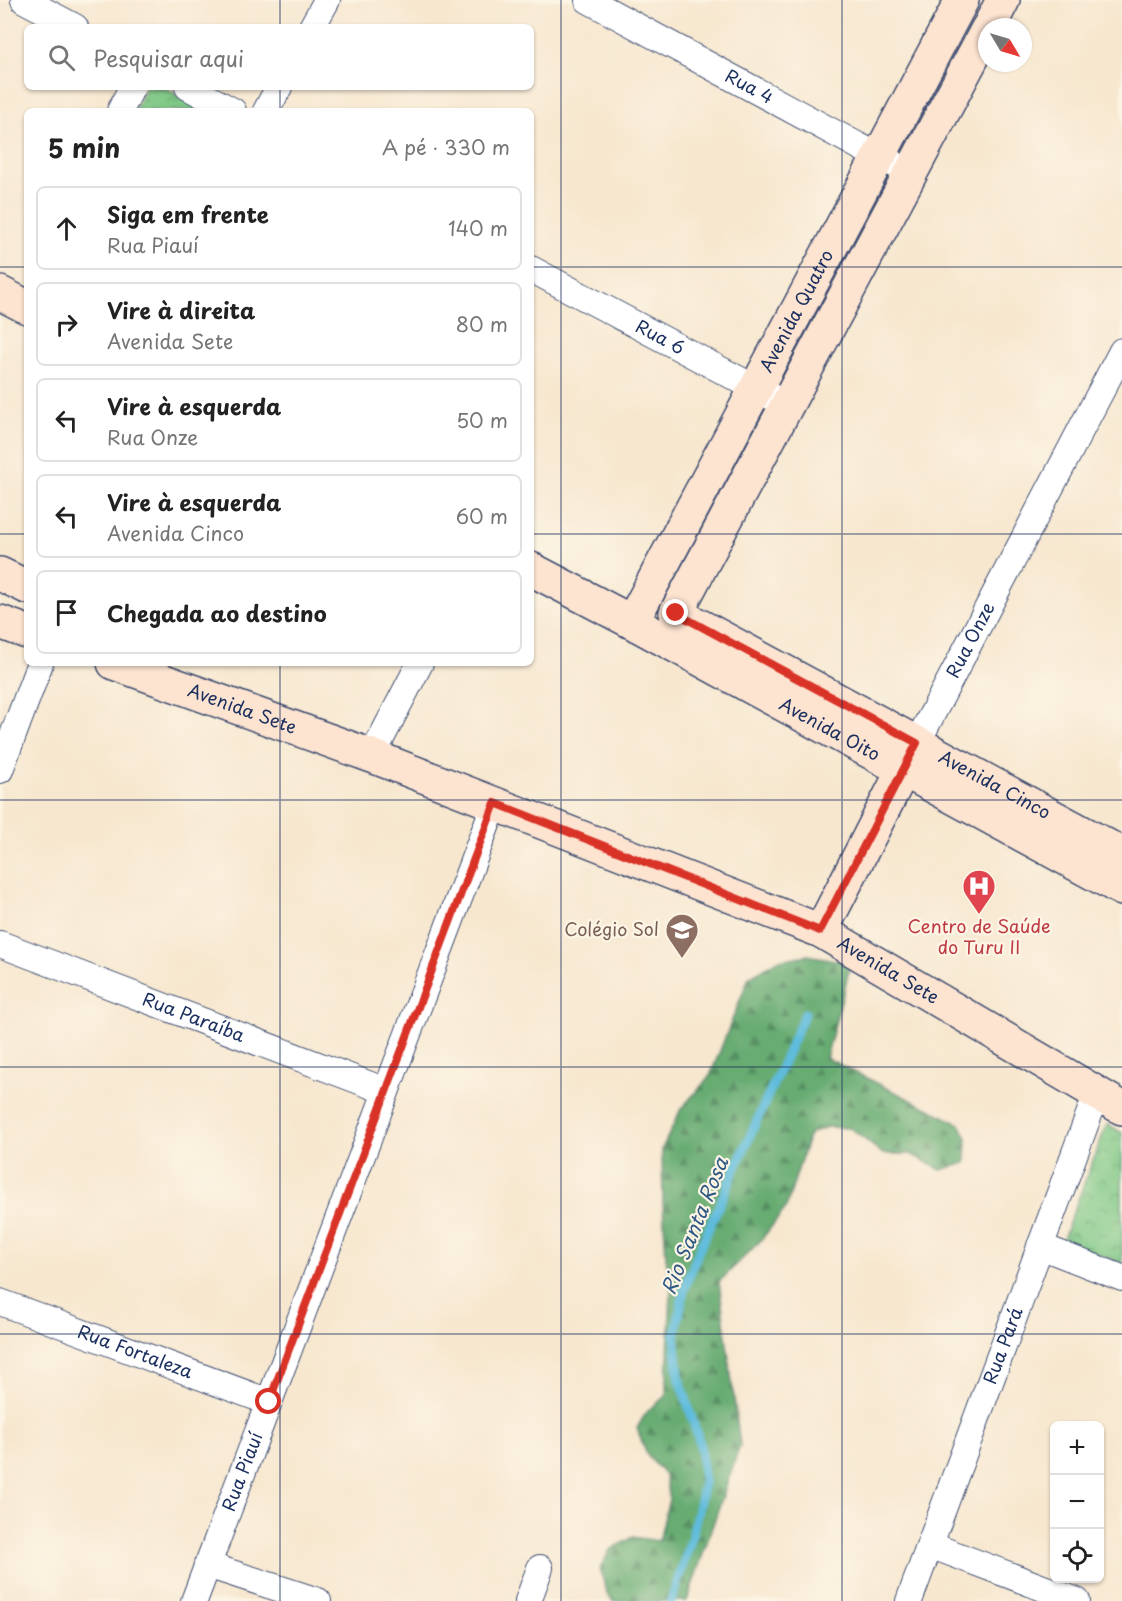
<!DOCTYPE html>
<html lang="pt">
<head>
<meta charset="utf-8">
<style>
	:root { --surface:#fff; --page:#f6f6f6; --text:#222; --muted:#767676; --line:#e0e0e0 }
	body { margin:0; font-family:"Playpen Sans",sans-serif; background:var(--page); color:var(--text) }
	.controls { position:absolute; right:18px; bottom:18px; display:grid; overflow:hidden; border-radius:9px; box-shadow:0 2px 4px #0004 }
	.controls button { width:54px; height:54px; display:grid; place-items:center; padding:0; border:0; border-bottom:2px solid var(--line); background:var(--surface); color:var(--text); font:30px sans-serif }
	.compass { position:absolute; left:978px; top:18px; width:54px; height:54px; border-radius:50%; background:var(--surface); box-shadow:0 2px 4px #0004; rotate:128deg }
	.stop { position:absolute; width:18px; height:18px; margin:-14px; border:4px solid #d93025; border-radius:50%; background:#fff }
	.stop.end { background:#d93025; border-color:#fff; box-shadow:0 2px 6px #0008 }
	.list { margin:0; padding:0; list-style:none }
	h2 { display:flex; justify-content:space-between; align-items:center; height:78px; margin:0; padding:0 24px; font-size:26px }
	h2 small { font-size:20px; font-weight:400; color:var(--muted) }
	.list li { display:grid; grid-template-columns:39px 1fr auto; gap:18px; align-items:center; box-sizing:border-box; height:84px; margin:0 12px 12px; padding:0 12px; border:2px solid var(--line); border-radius:9px }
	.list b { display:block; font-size:22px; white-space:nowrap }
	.list p { margin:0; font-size:20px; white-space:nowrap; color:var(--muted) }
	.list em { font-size:20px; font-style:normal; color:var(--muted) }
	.icon { flex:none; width:33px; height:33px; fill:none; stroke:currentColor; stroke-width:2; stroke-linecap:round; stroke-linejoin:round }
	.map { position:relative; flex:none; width:1122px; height:1601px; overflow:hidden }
	.search { position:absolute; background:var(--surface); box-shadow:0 2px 4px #0004; left:24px; top:24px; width:510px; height:66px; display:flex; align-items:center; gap:15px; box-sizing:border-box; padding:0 21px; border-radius:9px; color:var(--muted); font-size:22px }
	.panel { position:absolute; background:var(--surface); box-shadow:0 2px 4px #0004; left:24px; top:108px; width:510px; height:558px; border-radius:9px }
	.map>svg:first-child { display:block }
	.forest { fill:url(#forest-firs); stroke:#416e68; stroke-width:1.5 }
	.park { fill:url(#park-crowns); stroke:#4d7c72; stroke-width:1.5 }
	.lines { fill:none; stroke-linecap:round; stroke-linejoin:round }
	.stream { stroke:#5fbcdd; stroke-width:9 }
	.street-casing { stroke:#3c4b6f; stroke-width:28 }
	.secondary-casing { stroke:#3c4b6f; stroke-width:36 }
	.street { stroke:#fff; stroke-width:26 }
	.secondary { stroke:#fde4d1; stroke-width:33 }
	.route { stroke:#d93025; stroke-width:8 }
	.grid { fill:none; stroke:#1b2f5e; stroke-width:1.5; stroke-opacity:0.55 }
	.labels { text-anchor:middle; stroke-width:4.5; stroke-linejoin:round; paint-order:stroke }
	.street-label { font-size:18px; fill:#1b2f5e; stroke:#fcf5e5 }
	.health-label { font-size:18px; fill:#be3a42; stroke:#fcf5e5 }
	.education-label { font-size:18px; fill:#785e54; stroke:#fcf5e5; text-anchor:end }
	.water-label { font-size:20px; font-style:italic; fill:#2f5984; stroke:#fcf5e5 }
</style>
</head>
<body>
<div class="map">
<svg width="1122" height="1601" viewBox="0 0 1122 1601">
	<defs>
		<pattern id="forest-firs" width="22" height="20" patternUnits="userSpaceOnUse" patternTransform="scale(1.5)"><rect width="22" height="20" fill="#67ac72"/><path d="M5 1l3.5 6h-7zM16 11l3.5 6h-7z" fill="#548c61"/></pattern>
		<pattern id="park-crowns" width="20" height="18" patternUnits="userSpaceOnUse" patternTransform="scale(1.5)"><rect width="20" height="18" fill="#7fc885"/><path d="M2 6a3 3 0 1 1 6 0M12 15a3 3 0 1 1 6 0" fill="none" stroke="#67a370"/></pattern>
	</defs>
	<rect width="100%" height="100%" fill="#fcf5e5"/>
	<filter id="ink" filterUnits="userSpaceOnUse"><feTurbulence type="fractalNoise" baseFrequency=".0167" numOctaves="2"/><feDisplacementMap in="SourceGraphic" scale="12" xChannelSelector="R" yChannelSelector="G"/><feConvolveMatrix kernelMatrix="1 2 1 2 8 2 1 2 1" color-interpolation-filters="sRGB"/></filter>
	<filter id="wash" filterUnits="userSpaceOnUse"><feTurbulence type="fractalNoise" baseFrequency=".008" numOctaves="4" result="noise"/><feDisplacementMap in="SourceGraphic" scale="24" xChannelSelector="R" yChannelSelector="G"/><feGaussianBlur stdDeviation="1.35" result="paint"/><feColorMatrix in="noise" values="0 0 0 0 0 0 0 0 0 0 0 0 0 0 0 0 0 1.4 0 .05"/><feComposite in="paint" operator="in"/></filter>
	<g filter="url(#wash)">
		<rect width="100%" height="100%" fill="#f7e7cf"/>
		<polygon class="forest" points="808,955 851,963 826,1058 960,1124 967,1138 966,1163 941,1170 911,1154 883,1154 850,1128 826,1127 809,1134 786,1208 761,1240 719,1282 740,1445 687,1601 613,1601 607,1594 600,1568 610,1550 633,1537 659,1541 669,1499 665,1475 647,1455 637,1428 647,1411 666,1396 671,1291 666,1258 663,1205 662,1149 681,1109 710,1076 749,977 778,960"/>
		<g class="park">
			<polygon points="146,87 163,87 205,111 134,111"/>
			<polygon points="1107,1124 1122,1133 1122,1263 1062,1241"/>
		</g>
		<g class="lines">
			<polyline class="stream" points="671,1601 691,1540 704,1483 700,1444 679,1376 675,1336 684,1290 699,1250 805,1013"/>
		</g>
	</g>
	<g filter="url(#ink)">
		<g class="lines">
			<defs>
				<g id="street">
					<polyline points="24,0 75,27"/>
					<path id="s1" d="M588,0L879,157L911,172"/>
					<polyline points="312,27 327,0"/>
					<polyline points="188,87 233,111"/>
					<polyline points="120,111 132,87"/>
					<polyline points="266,111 279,87"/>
					<path id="s2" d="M531,269L787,405"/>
					<path id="s3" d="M917,743L1122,351"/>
					<polyline points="372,756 420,663"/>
					<polyline points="0,770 40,663"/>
					<path id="s4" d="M0,944L386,1091"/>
					<polyline points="1040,1246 1122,1278"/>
					<path id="s5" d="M0,1302L269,1402"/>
					<polyline points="930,1545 1077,1601"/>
					<polyline points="207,1565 318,1601"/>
					<path id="s6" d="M194,1601L495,803"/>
					<polyline points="528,1601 540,1568"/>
					<path id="s7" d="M909,1601L1097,1093"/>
				</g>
				<g id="secondary">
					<polyline points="989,27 1003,0"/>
					<polyline points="0,293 27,307"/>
					<path id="s8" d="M531,569L632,622L1122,889"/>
					<polyline points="0,574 27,587"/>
					<polyline points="676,613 987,30"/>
					<path id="s9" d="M676,613L1122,854"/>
					<polyline points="0,622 27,632"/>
					<path id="s10" d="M632,622L962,0"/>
					<path id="s11" d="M114,663L372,756L821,931L1122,1108"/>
					<polyline points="821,931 913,751"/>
				</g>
			</defs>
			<use href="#street" class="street-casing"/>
			<use href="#secondary" class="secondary-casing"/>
			<use href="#street" class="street"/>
			<use href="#secondary" class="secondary"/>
		</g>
	</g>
	<g class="lines" filter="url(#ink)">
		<polyline class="route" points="269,1402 495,803 820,931 917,743 676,613"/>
	</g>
	<path class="grid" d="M280,0V27M561,0V1601M842,0V1601M280,87V111M0,267H27M531,267H1122M0,534H27M531,534H1122M280,663V1601M0,800H1122M0,1067H1122M0,1334H1122"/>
	<defs>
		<symbol id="hospital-pin" viewBox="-11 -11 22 30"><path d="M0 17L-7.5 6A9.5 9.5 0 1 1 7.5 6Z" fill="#e0444e" stroke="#fcf5e5"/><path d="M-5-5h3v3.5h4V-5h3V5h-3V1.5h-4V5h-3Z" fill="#fff"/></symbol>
		<symbol id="school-pin" viewBox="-11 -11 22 30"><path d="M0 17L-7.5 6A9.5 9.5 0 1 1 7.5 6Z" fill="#8d6e63" stroke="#fcf5e5"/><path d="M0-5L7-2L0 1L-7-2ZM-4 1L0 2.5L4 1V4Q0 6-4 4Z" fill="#fff"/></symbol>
	</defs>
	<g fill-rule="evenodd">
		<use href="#hospital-pin" x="960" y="867" width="38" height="52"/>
		<use href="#school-pin" x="663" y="911" width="38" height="52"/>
	</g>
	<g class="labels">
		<g class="street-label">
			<text dy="6" stroke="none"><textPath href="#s1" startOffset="183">Rua 4</textPath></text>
			<text dy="6" stroke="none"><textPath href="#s10" startOffset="352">Avenida Quatro</textPath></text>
			<text dy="6" stroke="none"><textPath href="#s2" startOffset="146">Rua 6</textPath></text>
			<text dy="6" stroke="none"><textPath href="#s3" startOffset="116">Rua Onze</textPath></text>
			<text dy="6" stroke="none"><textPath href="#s11" startOffset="136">Avenida Sete</textPath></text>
			<text dy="6" stroke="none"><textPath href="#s8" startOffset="339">Avenida Oito</textPath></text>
			<text dy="6" stroke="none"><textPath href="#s9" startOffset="362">Avenida Cinco</textPath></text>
			<text dy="6" stroke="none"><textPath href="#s11" startOffset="834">Avenida Sete</textPath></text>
			<text dy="6" stroke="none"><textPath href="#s4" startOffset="207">Rua Paraíba</textPath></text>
			<text dy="6" stroke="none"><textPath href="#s7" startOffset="272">Rua Pará</textPath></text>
			<text dy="6" stroke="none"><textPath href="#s5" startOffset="144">Rua Fortaleza</textPath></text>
			<text dy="6" stroke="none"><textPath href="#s6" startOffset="138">Rua Piauí</textPath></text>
		</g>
		<g class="health-label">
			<text x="979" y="933">Centro de Saúde<tspan x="979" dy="21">do Turu II</tspan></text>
		</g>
		<g class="education-label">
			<text x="659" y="936">Colégio Sol</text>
		</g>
		<g class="water-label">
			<text transform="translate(695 1226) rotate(-68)" y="7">Rio Santa Rosa</text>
		</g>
	</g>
</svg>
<div class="controls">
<button>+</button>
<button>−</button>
<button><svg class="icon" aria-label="locate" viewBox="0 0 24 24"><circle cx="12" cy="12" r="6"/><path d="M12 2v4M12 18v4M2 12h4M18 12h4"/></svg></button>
</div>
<svg class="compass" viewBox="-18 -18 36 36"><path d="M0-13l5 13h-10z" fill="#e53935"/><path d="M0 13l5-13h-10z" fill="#767676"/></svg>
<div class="stop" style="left:269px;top:1402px"></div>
<div class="stop end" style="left:676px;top:613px"></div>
<div class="search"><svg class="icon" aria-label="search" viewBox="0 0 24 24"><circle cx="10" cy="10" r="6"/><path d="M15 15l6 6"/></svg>Pesquisar aqui</div>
<section class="panel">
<h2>5 min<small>A pé · 330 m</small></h2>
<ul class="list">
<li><svg class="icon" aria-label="ahead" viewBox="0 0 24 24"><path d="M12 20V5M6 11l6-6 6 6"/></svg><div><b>Siga em frente</b><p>Rua Piauí</p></div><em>140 m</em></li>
<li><svg class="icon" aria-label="right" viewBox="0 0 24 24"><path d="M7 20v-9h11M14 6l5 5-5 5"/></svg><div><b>Vire à direita</b><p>Avenida Sete</p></div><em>80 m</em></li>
<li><svg class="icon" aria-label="left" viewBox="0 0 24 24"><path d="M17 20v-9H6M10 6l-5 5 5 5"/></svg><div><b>Vire à esquerda</b><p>Rua Onze</p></div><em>50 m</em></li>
<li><svg class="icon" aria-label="left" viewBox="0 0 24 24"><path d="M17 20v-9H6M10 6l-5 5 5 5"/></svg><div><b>Vire à esquerda</b><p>Avenida Cinco</p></div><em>60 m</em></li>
<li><svg class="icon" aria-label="arrive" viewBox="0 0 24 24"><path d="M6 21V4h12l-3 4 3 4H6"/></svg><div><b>Chegada ao destino</b></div></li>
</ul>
</section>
</div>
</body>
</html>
